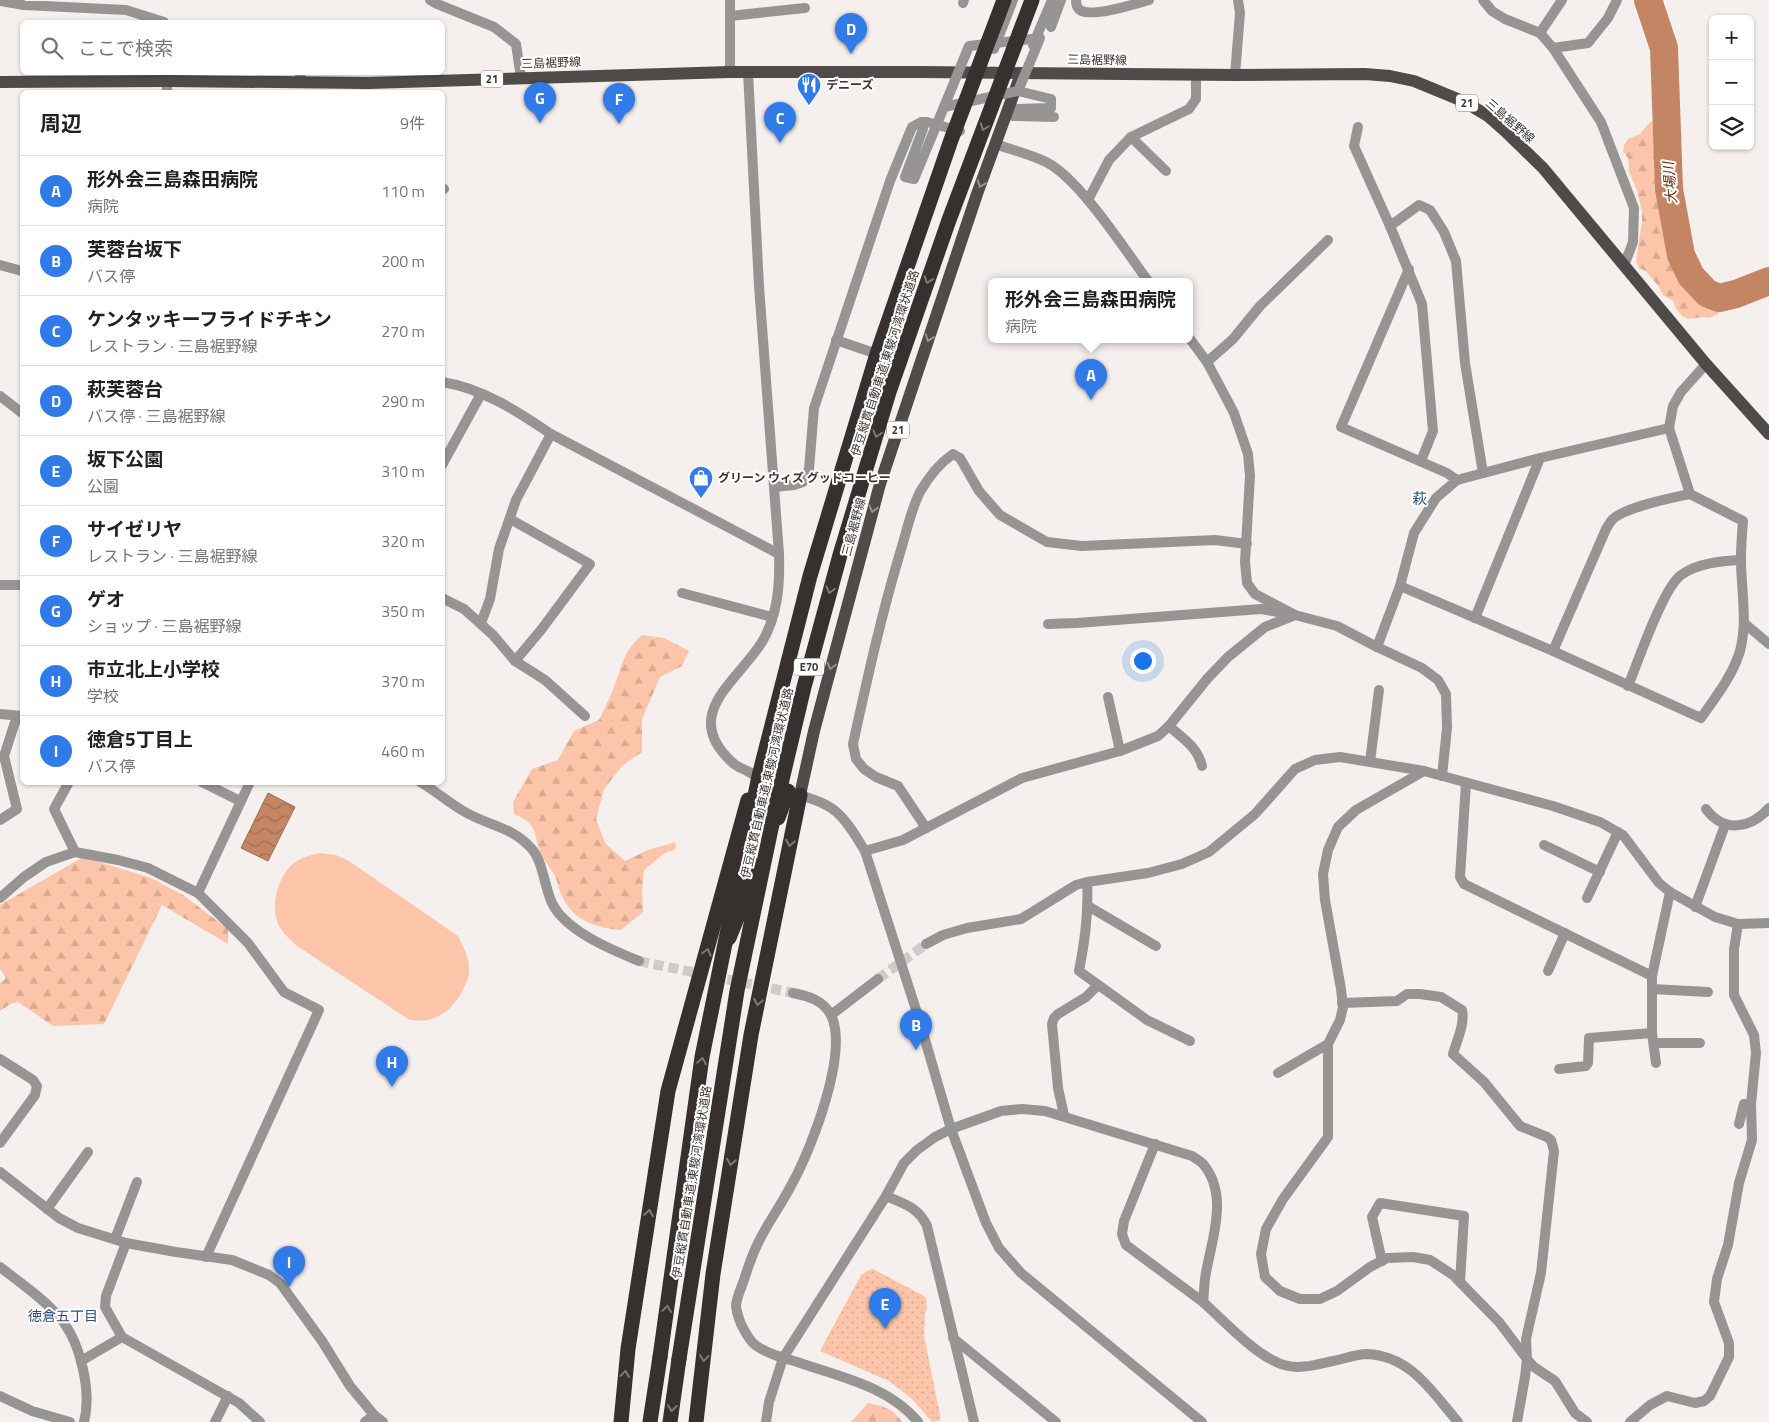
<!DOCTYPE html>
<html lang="ja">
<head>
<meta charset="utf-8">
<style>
	:root { --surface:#fff; --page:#f6f6f6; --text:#202124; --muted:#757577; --line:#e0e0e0; --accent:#307be8 }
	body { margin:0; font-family:"Titillium Web","Noto Sans JP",sans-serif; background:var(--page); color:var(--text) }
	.controls { position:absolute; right:15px; top:15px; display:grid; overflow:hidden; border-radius:8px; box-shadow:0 1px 4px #0004 }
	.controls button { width:45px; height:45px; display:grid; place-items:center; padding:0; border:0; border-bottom:1px solid var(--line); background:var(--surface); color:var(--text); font:25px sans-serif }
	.you { position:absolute; left:1142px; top:660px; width:18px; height:18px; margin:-12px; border:4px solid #fff; border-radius:50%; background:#1a73e8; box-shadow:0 0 0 8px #1a73e833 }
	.badge { display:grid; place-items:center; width:32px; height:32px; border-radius:50%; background:var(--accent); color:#fff; font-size:16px; font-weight:700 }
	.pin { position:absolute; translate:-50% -41px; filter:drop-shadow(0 1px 2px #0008) }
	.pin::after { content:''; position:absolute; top:26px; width:18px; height:15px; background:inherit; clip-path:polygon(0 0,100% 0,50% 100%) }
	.popup { position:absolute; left:988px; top:278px; width:205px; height:65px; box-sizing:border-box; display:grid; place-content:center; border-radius:8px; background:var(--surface); filter:drop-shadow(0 1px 4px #0005); font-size:16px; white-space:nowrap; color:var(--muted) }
	.popup b { font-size:19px; color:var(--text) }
	.popup::after { content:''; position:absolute; left:50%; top:100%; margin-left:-10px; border:10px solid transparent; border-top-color:var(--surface) }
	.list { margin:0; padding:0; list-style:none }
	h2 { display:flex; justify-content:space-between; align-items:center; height:65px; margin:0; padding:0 20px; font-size:21px }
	h2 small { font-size:16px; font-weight:400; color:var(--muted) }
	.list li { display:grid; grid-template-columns:32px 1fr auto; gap:15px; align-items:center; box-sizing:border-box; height:70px; padding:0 20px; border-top:1px solid var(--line) }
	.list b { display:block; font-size:19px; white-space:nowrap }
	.list p { margin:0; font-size:16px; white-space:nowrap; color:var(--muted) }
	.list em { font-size:16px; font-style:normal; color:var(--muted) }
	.icon { flex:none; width:28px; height:28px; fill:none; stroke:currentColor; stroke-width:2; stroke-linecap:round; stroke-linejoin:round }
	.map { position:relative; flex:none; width:1769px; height:1422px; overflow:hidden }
	.search { position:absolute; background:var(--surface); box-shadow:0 1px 4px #0004; left:20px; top:20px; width:425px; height:55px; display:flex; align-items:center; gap:12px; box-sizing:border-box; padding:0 18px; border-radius:8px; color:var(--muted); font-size:19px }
	.panel { position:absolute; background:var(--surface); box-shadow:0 1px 4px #0004; left:20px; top:90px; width:425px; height:695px; border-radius:8px }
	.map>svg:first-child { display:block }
	.forest { fill:url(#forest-firs) }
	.park { fill:url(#park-dots) }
	.garden { fill:#fcc5a9 }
	.water { fill:url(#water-waves); stroke:#9a6d56 }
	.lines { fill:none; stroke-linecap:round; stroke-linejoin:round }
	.river { stroke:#c48564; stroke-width:28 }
	.minor-tunnel { stroke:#cfcbc8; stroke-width:10; stroke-dasharray:10 5; stroke-linecap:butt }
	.pedestrian { stroke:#979594; stroke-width:10 }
	.minor { stroke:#979594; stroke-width:10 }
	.tertiary { stroke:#979594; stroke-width:10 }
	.primary { stroke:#4e4b49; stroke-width:12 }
	.motorway { stroke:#36312f; stroke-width:15 }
	.pedestrian-bridge { stroke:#979594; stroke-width:10 }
	.motorway-bridge { stroke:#36312f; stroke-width:15 }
	.oneway { stroke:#7c7977 }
	.oneway2 { stroke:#949391 }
	.labels { text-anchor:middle; stroke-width:4; stroke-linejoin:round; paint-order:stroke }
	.shield { fill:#fefefe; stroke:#737271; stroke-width:1 }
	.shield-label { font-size:11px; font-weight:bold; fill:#383635 }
	.street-label { font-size:12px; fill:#383635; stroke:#fefefe }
	.poi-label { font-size:12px; font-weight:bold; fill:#383635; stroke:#fefefe; text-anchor:start }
	.water-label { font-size:14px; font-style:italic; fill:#652b03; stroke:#fefefe }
	.neighbourhood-label { font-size:14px; fill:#294e84; stroke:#fefefe }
	.quarter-label { font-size:15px; fill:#294e84; stroke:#fefefe }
</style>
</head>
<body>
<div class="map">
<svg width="1769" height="1422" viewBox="0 0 1769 1422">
	<defs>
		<pattern id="forest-firs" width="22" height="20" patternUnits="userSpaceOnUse" patternTransform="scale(1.25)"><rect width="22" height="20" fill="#fcc5a9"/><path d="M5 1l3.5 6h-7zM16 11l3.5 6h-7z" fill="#d9aa92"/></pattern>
		<pattern id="park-dots" width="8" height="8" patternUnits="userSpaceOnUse" patternTransform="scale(1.25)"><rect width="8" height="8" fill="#fcc5a9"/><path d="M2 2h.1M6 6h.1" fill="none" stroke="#d9aa92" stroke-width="1.8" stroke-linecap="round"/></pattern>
		<pattern id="water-waves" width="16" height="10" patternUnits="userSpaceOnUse" patternTransform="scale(1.25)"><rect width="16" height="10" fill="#c48564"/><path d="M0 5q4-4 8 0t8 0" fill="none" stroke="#a06e53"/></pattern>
	</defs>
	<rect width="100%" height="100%" fill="#f5f0ed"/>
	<g class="forest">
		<polygon points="1654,121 1661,131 1661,170 1671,227 1671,250 1687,280 1709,300 1717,301 1720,305 1718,314 1710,318 1704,317 1688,319 1682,316 1676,309 1673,301 1663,295 1659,287 1646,271 1639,268 1636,261 1642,222 1642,212 1637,190 1629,172 1628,158 1623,152 1624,145 1628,139 1640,134 1650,122"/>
		<path d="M642,635L664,638L689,651L682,666L660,677L642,719V752L623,765L604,789L596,819L605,843L625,861L648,850L676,842L675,850L666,852L644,870L642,892L643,912L621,930C597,928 574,921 563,898C559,891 558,883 555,876C550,867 542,859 539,849C534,830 535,823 514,814L513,802L532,769L558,760L574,731L599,720C604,709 610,698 614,687C623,664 622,653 642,635Z"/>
		<polygon points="83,857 151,878 183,895 228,929 228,944 162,905 104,1024 53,1026 18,1002 12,1003 0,1011 0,983 6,978 0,969 0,905"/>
		<path d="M868,1403C884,1406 893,1409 902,1422H851Z"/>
	</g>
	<polygon class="park" points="873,1269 926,1297 927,1308 925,1314 924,1336 941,1420 932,1422 912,1399 889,1381 820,1351 861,1275 867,1271"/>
	<path class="garden" d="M320,853L336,855L349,861L458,936C464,948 470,960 469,973C469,977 467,981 465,985C456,1009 434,1026 408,1019L297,946C291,940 285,935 280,928C269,910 277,876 294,863C302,857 311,855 320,853Z"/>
	<polygon class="water" points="268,793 295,807 268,861 241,848"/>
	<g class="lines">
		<polyline class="river" points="1648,0 1664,48 1669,189 1681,255 1691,276 1707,293 1719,298 1736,294 1769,281"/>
		<g class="minor-tunnel">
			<polyline points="639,961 793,993"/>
			<polyline points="878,979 926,944"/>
		</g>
		<g class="pedestrian">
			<polyline points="1051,27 1061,0"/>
			<polyline points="1018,91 1051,99 1051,108 1012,109 1013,116 1054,117"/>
		</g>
		<g class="minor">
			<polyline points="430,0 435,3 494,27 516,44 521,78"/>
			<path d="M1076,0C1076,4 1077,8 1080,10C1092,18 1135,4 1149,0"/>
			<polyline points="1483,0 1492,11 1505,19 1540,33 1553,48 1601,122 1634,208 1633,242 1624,266"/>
			<polyline points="0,1 24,5 126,10 164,22"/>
			<polyline points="963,3 964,0"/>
			<polyline points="730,16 805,8"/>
			<polyline points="1540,33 1562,0"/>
			<polyline points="1553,48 1588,43 1608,18 1617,0"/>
			<polyline points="299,72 303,83"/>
			<polyline points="730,72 730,0"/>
			<polyline points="1235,75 1240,13 1238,0"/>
			<polyline points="167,92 167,81"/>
			<polyline points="1358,127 1354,146 1390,226 1422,304 1433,431 1421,461"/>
			<polyline points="1131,137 1166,171"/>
			<path d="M995,144C1012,150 1030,154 1046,162C1079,178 1125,250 1148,281"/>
			<polyline points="442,189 444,189"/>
			<polyline points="1088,200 1109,160 1131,137 1189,109 1196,99 1196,75"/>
			<polyline points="1390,226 1419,205 1430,210 1444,232 1456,261 1465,363 1483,473"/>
			<polyline points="0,265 22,271"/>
			<polyline points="1409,269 1341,427 1447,473 1457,480"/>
			<polyline points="1190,339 1207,362 1234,413 1248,454 1250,476 1245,562 1247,583 1255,594 1295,615 1337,626 1377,647 1422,668 1438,680 1446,694 1447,728 1442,776"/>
			<polyline points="836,340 874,353"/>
			<polyline points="1207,362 1233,339 1260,306 1328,240"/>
			<path d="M442,382C482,388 519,412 551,434L779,554"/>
			<polyline points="0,396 22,413"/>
			<path d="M1669,428L1540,458L1457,480L1436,498L1414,533L1400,586L1553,651L1701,718C1715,698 1733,675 1740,651C1748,621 1741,590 1741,559C1741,546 1742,533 1743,521L1690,494L1669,428L1673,406L1681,392L1706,364"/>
			<polyline points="442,465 481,394"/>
			<polyline points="774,487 794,485 803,482 809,469 814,408 890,181 912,127 921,122 927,122 960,131"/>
			<polyline points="510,519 590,564 541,630 515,661"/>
			<polyline points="0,585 22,585"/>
			<polyline points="682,593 772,617"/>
			<polyline points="442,598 464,609 493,635 515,661 545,680 585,716"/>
			<polyline points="1475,618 1540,458"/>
			<polyline points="481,623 490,599 499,549 516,500 551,434"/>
			<polyline points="1744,623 1769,644"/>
			<polyline points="1048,624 1077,623 1261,609 1284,613"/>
			<polyline points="1377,647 1400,586"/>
			<path d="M1553,651L1606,529C1608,526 1610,522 1612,520C1624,507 1672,498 1690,494"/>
			<path d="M1628,686C1638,662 1663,588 1681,575C1698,563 1721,561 1741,560"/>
			<polyline points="1108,697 1120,751"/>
			<polyline points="0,714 22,716"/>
			<path d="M1169,726C1183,739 1197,746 1202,766"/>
			<polyline points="1370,762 1379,690"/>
			<polyline points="69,782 54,809 75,852"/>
			<polyline points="202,782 240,801"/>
			<path d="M420,782C436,791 449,803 465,812C489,826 511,826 531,848C543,860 545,891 553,905C568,932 612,950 639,961"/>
			<polyline points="1466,783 1460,877 1464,884 1652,976"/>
			<path d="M1706,809C1724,833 1750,829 1769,808"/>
			<polyline points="0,820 17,809 4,756 17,716"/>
			<path d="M926,828L898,786L876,777L864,769L856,759L853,744C867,680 881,616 900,553C906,534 911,509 920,492C928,478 940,463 953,454L960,458L979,491L1000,515L1047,542L1082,546L1215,540L1247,544"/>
			<polyline points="1544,845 1600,872"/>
			<polyline points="865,851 903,840 1022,778 1120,751 1158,736 1169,726 1207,679 1228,657 1265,627 1295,615"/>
			<path d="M1087,882C1089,912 1085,941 1079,971L1147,1020L1190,1041"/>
			<polyline points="198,893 250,782"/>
			<polyline points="0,898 24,877 46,862 75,852 118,860 148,868 198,893 248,943 284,992 319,1010 206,1257"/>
			<polyline points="1587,898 1618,832"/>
			<polyline points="1088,906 1156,946"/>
			<polyline points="1695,907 1725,825"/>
			<polyline points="926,944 943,935 967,928 1021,919 1076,885 1087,882 1148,873 1182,864 1209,852 1255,814 1295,769 1315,760 1340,757 1424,771 1553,806 1600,822 1623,835 1659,883 1670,892 1715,917 1738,924 1769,923"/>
			<polyline points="1548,971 1565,933"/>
			<polyline points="1652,989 1708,992"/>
			<path d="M793,993C808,996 823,1000 831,1015C849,1052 812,1147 793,1182C783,1202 769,1221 759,1241C753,1253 748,1267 744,1280C741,1288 737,1297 736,1305C736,1311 739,1319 741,1324C744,1330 748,1338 753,1343C761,1351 783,1358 794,1361C837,1376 889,1386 918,1422"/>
			<path d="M1342,1003L1397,1001L1407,994H1420L1441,997L1462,1010C1465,1024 1457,1040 1453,1054L1484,1082L1520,1126L1547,1137L1551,1140L1554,1151L1541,1273L1526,1339L1527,1359L1525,1377L1517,1422"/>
			<polyline points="831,1015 878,979"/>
			<polyline points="1654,1043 1700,1043"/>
			<polyline points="1328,1044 1328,1137 1283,1199 1266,1229 1261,1254 1265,1277 1280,1291 1300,1299 1320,1299 1337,1291 1370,1267 1387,1258 1413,1257 1430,1260 1453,1275 1499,1322 1527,1359 1534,1367 1555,1381 1575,1413 1587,1422"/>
			<polyline points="0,1059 33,1080 37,1086 35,1095 0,1143"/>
			<polyline points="1656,1063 1652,1033 1652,976 1670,892"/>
			<polyline points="1559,1069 1586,1066 1588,1063 1589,1038 1652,1033"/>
			<polyline points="1278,1073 1328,1044 1340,1020 1343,1007 1341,989 1325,900 1323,874 1328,850 1338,827 1356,810 1424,771"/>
			<polyline points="1064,1115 1058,1088 1052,1024 1054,1018 1058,1014 1086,997 1098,985"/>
			<polyline points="1739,1124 1744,1104 1751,1104"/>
			<path d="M951,1129L1001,1111L1022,1109L1045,1111L1192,1156C1196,1159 1201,1161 1204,1165C1230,1198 1210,1243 1205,1279C1204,1287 1204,1295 1203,1302C1225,1322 1257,1357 1284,1365C1300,1370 1318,1364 1333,1361C1344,1359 1356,1354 1367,1354C1411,1356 1432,1392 1458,1422"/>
			<polyline points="1155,1144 1124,1221 1122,1234 1126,1245 1203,1302"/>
			<polyline points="0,1172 59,1218 78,1228 126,1243 176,1252 232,1260 269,1275 280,1283 322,1341 350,1386 374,1415 383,1422"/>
			<path d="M886,1196C904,1204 918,1207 927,1226L974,1422"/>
			<polyline points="47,1209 88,1152"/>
			<polyline points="115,1239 137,1182"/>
			<polyline points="1382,1261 1372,1217 1380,1203 1464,1216 1460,1282"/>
			<path d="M0,1267C19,1282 43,1298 59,1317C80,1340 92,1391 84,1422"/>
			<polyline points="122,1337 105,1307 106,1296 126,1243"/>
			<polyline points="953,1338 1056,1422"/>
			<polyline points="81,1361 122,1337 239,1403 260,1422"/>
			<polyline points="0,1396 32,1411 70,1422"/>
			<polyline points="215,1422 228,1396"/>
			<polyline points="365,1422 374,1415"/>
			<polyline points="1630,1422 1650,1405 1667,1396 1695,1403 1704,1401 1710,1396 1729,1357 1729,1343 1714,1302 1717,1279 1728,1245 1739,1183 1752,1140 1751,1104 1756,1053 1754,1035 1734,995 1734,949 1738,924"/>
		</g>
		<g class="tertiary">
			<polyline points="1033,45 1052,0"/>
			<polyline points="994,49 1013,0"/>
			<path d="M748,72L759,286L779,554C780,584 778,615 762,642C738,681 679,715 733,763C737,767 744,769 749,772C762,779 776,787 790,792C802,796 815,799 826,805C843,813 855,835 865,851L919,1019L951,1129L986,1223L999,1248L1021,1273L1202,1422"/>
			<polyline points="766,1422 769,1402 783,1358 886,1196 904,1163 917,1150 935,1137 951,1129"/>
		</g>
		<g class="primary">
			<polyline points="0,82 167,81 368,83 730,72 921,72 1235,75 1365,74 1390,76 1414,81 1465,102 1488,116 1505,131 1543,168 1706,364 1769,434"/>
			<polyline points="800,795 814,731 880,484 977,194 1018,82"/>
		</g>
		<g class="motorway">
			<polyline points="778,818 788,791"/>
			<polyline points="729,938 759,865"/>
			<polyline points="621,1422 628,1349 668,1091 748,800"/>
			<polyline points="650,1422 660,1357"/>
			<polyline points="670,1422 679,1359"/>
			<polyline points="696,1422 713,1274 751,1035 800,795"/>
		</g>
		<g class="pedestrian-bridge">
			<polygon points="1040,38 1018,91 944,107 969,46"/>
			<polyline points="923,129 905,177 914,179 944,107"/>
		</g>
		<g class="motorway-bridge">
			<polyline points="660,1357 702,1057 759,776 810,576 877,354 951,140 1004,0"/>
			<polyline points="679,1359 737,991 776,805 804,687 840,555 889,392 949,220 1032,0"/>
		</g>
	</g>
	<defs><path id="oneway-chevron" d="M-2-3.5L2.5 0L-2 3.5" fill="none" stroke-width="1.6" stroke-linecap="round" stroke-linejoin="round" transform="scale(1.25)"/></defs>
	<g class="oneway">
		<use href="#oneway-chevron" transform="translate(984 127) rotate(111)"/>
		<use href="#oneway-chevron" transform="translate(928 280) rotate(109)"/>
		<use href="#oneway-chevron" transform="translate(877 434) rotate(107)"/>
		<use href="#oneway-chevron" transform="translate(830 590) rotate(105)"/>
		<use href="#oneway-chevron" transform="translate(790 843) rotate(101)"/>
		<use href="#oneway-chevron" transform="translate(707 952) rotate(-75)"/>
		<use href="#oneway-chevron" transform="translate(758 1002) rotate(101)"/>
		<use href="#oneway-chevron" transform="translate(702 1061) rotate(-81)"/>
		<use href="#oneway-chevron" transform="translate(731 1162) rotate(99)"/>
		<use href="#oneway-chevron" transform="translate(649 1213) rotate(-81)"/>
		<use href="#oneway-chevron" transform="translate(667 1309) rotate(-82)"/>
		<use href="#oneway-chevron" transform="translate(704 1358) rotate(96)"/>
		<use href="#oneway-chevron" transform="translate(625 1374) rotate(-84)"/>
		<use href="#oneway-chevron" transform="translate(672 1408) rotate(96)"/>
	</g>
	<g class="oneway2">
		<use href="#oneway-chevron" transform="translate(981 184) rotate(110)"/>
		<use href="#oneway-chevron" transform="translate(929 338) rotate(109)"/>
		<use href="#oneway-chevron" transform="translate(873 509) rotate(105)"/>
		<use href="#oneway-chevron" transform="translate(831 666) rotate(105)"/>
	</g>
	<defs>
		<symbol id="restaurant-pin" viewBox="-11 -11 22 30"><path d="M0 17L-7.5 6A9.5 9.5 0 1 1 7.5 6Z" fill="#307be8" stroke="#fefefe"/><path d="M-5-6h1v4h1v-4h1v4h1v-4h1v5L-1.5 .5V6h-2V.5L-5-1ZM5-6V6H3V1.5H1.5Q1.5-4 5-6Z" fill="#fff"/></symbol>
		<symbol id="shop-pin" viewBox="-11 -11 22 30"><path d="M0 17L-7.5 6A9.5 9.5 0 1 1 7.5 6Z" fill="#307be8" stroke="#fefefe"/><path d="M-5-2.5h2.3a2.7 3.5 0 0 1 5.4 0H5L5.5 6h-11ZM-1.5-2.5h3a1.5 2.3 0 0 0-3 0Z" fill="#fff"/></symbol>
	</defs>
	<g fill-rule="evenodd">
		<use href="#restaurant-pin" x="795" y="71" width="28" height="38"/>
		<use href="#shop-pin" x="687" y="464" width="28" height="38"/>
	</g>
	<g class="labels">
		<g class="shield">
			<rect x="481" y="70.5" width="22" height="17" rx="4"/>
			<rect x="1456" y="94.5" width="22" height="17" rx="4"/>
			<rect x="887" y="421.5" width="22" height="17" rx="4"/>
			<rect x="794" y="658.5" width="30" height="17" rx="4"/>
		</g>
		<g class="shield-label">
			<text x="492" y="83">21</text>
			<text x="1467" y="107">21</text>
			<text x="898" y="434">21</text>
			<text x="809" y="671">E70</text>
		</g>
		<g class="street-label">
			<text transform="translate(1097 60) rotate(1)" y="4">三島裾野線</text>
			<text transform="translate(551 63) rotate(-2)" y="4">三島裾野線</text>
			<text transform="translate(1510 121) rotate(41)" y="4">三島裾野線</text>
			<text transform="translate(885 363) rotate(-72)" y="4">伊豆縦貫自動車道;東駿河湾環状道路</text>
			<text transform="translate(854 527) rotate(-75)" y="4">三島裾野線</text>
			<text transform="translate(767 783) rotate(-77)" y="4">伊豆縦貫自動車道;東駿河湾環状道路</text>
			<text transform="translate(692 1182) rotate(-81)" y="4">伊豆縦貫自動車道;東駿河湾環状道路</text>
		</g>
		<g class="poi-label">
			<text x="826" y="89">デニーズ</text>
			<text x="718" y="482">グリーン ウィズ グッドコーヒー</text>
		</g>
		<g class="water-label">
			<text transform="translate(1670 183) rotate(-95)" y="5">大場川</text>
		</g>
		<g class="neighbourhood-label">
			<text x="63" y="1321">徳倉五丁目</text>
		</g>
		<g class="quarter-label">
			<text x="1420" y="504">萩</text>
		</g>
	</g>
</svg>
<div class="controls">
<button>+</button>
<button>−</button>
<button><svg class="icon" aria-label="layers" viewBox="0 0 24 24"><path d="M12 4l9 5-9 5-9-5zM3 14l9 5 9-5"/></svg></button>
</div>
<div class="you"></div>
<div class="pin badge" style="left:1091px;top:400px">A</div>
<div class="popup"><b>形外会三島森田病院</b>病院</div>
<div class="pin badge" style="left:916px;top:1050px">B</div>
<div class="pin badge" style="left:780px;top:143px">C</div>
<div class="pin badge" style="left:851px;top:54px">D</div>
<div class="pin badge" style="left:885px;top:1329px">E</div>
<div class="pin badge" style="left:619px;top:124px">F</div>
<div class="pin badge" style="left:540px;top:123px">G</div>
<div class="pin badge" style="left:392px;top:1087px">H</div>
<div class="pin badge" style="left:289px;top:1287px">I</div>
<div class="search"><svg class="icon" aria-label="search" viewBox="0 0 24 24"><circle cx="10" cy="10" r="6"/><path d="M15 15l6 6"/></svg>ここで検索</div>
<section class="panel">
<h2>周辺<small>9件</small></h2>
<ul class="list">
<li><span class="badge">A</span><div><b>形外会三島森田病院</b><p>病院</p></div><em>110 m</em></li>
<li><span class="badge">B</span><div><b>芙蓉台坂下</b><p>バス停</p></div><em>200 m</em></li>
<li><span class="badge">C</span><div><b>ケンタッキーフライドチキン</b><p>レストラン · 三島裾野線</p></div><em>270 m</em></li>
<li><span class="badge">D</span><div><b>萩芙蓉台</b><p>バス停 · 三島裾野線</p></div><em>290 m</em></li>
<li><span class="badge">E</span><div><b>坂下公園</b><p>公園</p></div><em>310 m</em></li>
<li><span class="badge">F</span><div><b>サイゼリヤ</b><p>レストラン · 三島裾野線</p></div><em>320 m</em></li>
<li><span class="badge">G</span><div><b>ゲオ</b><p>ショップ · 三島裾野線</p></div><em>350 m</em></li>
<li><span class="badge">H</span><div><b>市立北上小学校</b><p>学校</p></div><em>370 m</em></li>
<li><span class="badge">I</span><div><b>徳倉5丁目上</b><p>バス停</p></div><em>460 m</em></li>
</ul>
</section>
</div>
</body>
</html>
